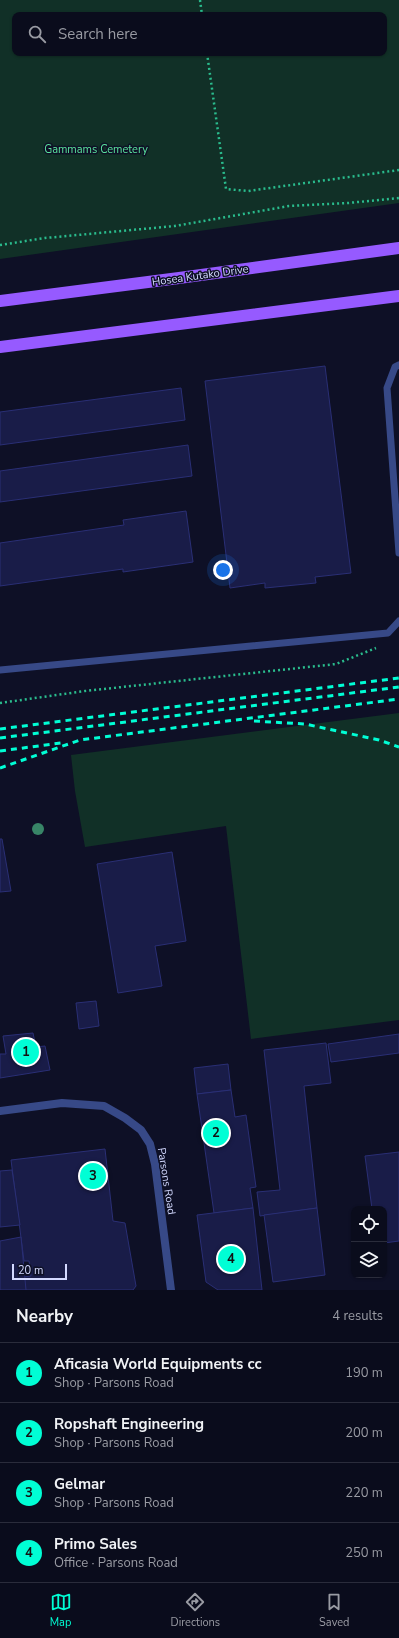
<!DOCTYPE html>
<html lang="en">
<head>
<meta charset="utf-8">
<style>
	:root { --surface:#0a0c1c; --page:#131525; --text:#f1f3f6; --muted:#999ba3; --line:#2a2c3b; --accent:#00fed5 }
	body { margin:0; font-family:"Nunito Sans",sans-serif; background:var(--page); color:var(--text) }
	.controls { position:absolute; right:12px; bottom:12px; display:grid; overflow:hidden; border-radius:8px; box-shadow:0 1px 3px #0004 }
	.controls button { width:36px; height:36px; display:grid; place-items:center; padding:0; border:0; border-bottom:1px solid var(--line); background:var(--surface); color:var(--text); font:20px sans-serif }
	.scale { position:absolute; left:12px; bottom:10px; width:55px; box-sizing:border-box; padding-left:4px; border:2px solid #d3d9ff; border-top:0; font-size:11px; line-height:14px; white-space:nowrap; color:#d3d9ff; -webkit-text-stroke:3px #0e1026; paint-order:stroke }
	.you { position:absolute; left:223px; top:570px; width:14px; height:14px; margin:-10px; border:3px solid #fff; border-radius:50%; background:#1a73e8; box-shadow:0 0 0 6px #1a73e833 }
	.badge { display:grid; place-items:center; width:26px; height:26px; border-radius:50%; background:var(--accent); color:#111; font-size:13px; font-weight:700 }
	.pin { position:absolute; translate:-50% -50%; border:2px solid #fff; box-shadow:0 1px 4px #0006 }
	.list { margin:0; padding:0; list-style:none }
	h2 { display:flex; justify-content:space-between; align-items:center; height:52px; margin:0; padding:0 16px; font-size:17px }
	h2 small { font-size:13px; font-weight:400; color:var(--muted) }
	.list li { display:grid; grid-template-columns:26px 1fr auto; gap:12px; align-items:center; box-sizing:border-box; height:60px; padding:0 16px; border-top:1px solid var(--line) }
	.list b { display:block; font-size:15px; white-space:nowrap }
	.list p { margin:0; font-size:13px; white-space:nowrap; color:var(--muted) }
	.list em { font-size:13px; font-style:normal; color:var(--muted) }
	.icon { flex:none; width:22px; height:22px; fill:none; stroke:currentColor; stroke-width:2; stroke-linecap:round; stroke-linejoin:round }
	.map { position:relative; flex:none; width:399px; height:1290px; overflow:hidden }
	.search { position:absolute; background:var(--surface); box-shadow:0 1px 3px #0004; left:12px; right:12px; top:12px; height:44px; display:flex; align-items:center; gap:10px; box-sizing:border-box; padding:0 14px; border-radius:8px; color:var(--muted); font-size:15px }
	.sheet { height:292px; background:var(--surface) }
	nav { display:flex; justify-content:space-around; align-items:center; box-sizing:border-box; height:56px; border-top:1px solid var(--line); background:var(--surface); font-size:11px; color:var(--muted) }
	nav a { display:grid; justify-items:center; gap:2px }
	nav .on { color:var(--accent) }
	.map>svg:first-child { display:block }
	.green { fill:#113027; fill-rule:evenodd }
	.building { fill:#191c48; stroke:#2a2f75 }
	.lines { fill:none; stroke-linecap:round; stroke-linejoin:round }
	.path { stroke:#2abc8d; stroke-width:2.5; stroke-dasharray:2 3; stroke-linecap:butt }
	.service { stroke:#374987; stroke-width:7 }
	.minor { stroke:#374987; stroke-width:8 }
	.primary { stroke:#965aff; stroke-width:12 }
	.rail { stroke:#00fed5; stroke-width:3; stroke-dasharray:6 5; stroke-linecap:butt }
	.tree { fill:#388567 }
	.labels { text-anchor:middle; stroke-width:3; stroke-linejoin:round; paint-order:stroke }
	.park-label { font-size:11px; fill:#5ae49d; stroke:#0e1026 }
	.street-label { font-size:11px; fill:#d3d9ff; stroke:#0e1026 }
</style>
</head>
<body>
<div class="map">
<svg width="399" height="1290" viewBox="0 0 399 1290">
	<rect width="100%" height="100%" fill="#0e1026"/>
	<g class="green">
		<path d="M0,0H399V203L0,259ZM15,15H384V53H15Z"/>
		<polygon points="399,713 399,1020 251,1039 226,826 85,847 75,791 71,755"/>
	</g>
	<g class="building">
		<polygon points="325,366 351,573 315,577 316,583 265,588 265,583 230,588 205,381"/>
		<polygon points="181,388 185,420 0,445 0,412"/>
		<polygon points="188,445 192,476 0,502 0,471"/>
		<polygon points="186,511 193,562 123,572 123,569 0,586 0,543 124,525 123,520"/>
		<polygon points="0,839 2,839 11,891 0,892"/>
		<polygon points="172,852 186,941 155,946 162,986 118,993 97,864"/>
		<polygon points="96,1001 99,1026 79,1029 76,1003"/>
		<polygon points="33,1033 36,1047 45,1046 50,1070 0,1078 0,1054 6,1054 3,1036"/>
		<polygon points="399,1034 399,1053 331,1062 328,1044"/>
		<polygon points="326,1043 331,1083 304,1086 317,1208 260,1216 257,1192 280,1190 264,1050"/>
		<polygon points="228,1064 231,1090 197,1094 194,1068"/>
		<polygon points="231,1090 235,1117 246,1115 256,1187 250,1188 253,1208 214,1213 197,1094"/>
		<polygon points="105,1149 113,1221 125,1223 136,1286 133,1290 25,1290 23,1277 31,1276 29,1261 24,1261 11,1160"/>
		<polygon points="399,1152 399,1241 384,1243 384,1209 372,1209 365,1156"/>
		<polygon points="12,1170 20,1225 0,1227 0,1171"/>
		<polygon points="253,1208 262,1290 218,1290 206,1282 197,1215"/>
		<polygon points="317,1208 325,1275 273,1282 264,1215"/>
		<polygon points="21,1237 26,1290 0,1290 0,1241"/>
	</g>
	<g class="lines">
		<g class="path">
			<polyline points="200,0 202,15"/>
			<polyline points="207,53 226,189 248,191 399,170"/>
			<polyline points="0,245 45,238 175,226 289,206 348,203 399,198"/>
			<polyline points="0,703 85,691 336,664 376,648"/>
		</g>
		<g class="service">
			<polyline points="399,365 395,367 387,388 399,553"/>
			<polyline points="0,670 388,633 399,621"/>
		</g>
		<polyline class="minor" points="0,1111 62,1103 104,1106 125,1118 141,1130 150,1144 155,1164 171,1290"/>
		<g class="primary">
			<polyline points="0,301 179,278 399,248"/>
			<polyline points="0,347 399,296"/>
		</g>
		<g class="rail">
			<polyline points="254,721 305,724 379,740 399,747"/>
			<polyline points="0,729 399,678"/>
			<polyline points="0,738 399,687"/>
			<polyline points="0,751 61,743"/>
			<polyline points="0,768 80,740 399,699"/>
		</g>
	</g>
	<circle class="tree" cx="38" cy="829" r="6"/>
	<g class="labels">
		<g class="park-label">
			<text x="96" y="153">Gammams Cemetery</text>
		</g>
		<g class="street-label">
			<text transform="translate(200 275) rotate(-8)" y="4">Hosea Kutako Drive</text>
			<text transform="translate(167 1181) rotate(81)" y="4">Parsons Road</text>
		</g>
	</g>
</svg>
<div class="controls">
<button><svg class="icon" aria-label="locate" viewBox="0 0 24 24"><circle cx="12" cy="12" r="6"/><path d="M12 2v4M12 18v4M2 12h4M18 12h4"/></svg></button>
<button><svg class="icon" aria-label="layers" viewBox="0 0 24 24"><path d="M12 4l9 5-9 5-9-5zM3 14l9 5 9-5"/></svg></button>
</div>
<div class="scale">20 m</div>
<div class="you"></div>
<div class="pin badge" style="left:26px;top:1052px">1</div>
<div class="pin badge" style="left:216px;top:1133px">2</div>
<div class="pin badge" style="left:93px;top:1176px">3</div>
<div class="pin badge" style="left:231px;top:1259px">4</div>
<div class="search"><svg class="icon" aria-label="search" viewBox="0 0 24 24"><circle cx="10" cy="10" r="6"/><path d="M15 15l6 6"/></svg>Search here</div>
</div>
<section class="sheet">
<h2>Nearby<small>4 results</small></h2>
<ul class="list">
<li><span class="badge">1</span><div><b>Aficasia World Equipments cc</b><p>Shop · Parsons Road</p></div><em>190 m</em></li>
<li><span class="badge">2</span><div><b>Ropshaft Engineering</b><p>Shop · Parsons Road</p></div><em>200 m</em></li>
<li><span class="badge">3</span><div><b>Gelmar</b><p>Shop · Parsons Road</p></div><em>220 m</em></li>
<li><span class="badge">4</span><div><b>Primo Sales</b><p>Office · Parsons Road</p></div><em>250 m</em></li>
</ul>
</section>
<nav>
<a class="on"><svg class="icon" aria-label="map" viewBox="0 0 24 24"><path d="M3 6l6-2 6 2 6-2v14l-6 2-6-2-6 2zM9 4v14M15 6v14"/></svg>Map</a>
<a><svg class="icon" aria-label="directions" viewBox="0 0 24 24"><path d="M12 3l9 9-9 9-9-9zM9 14v-3h6M13 9l2 2-2 2"/></svg>Directions</a>
<a><svg class="icon" aria-label="saved" viewBox="0 0 24 24"><path d="M7 4h10v16l-5-4-5 4z"/></svg>Saved</a>
</nav>
</body>
</html>
